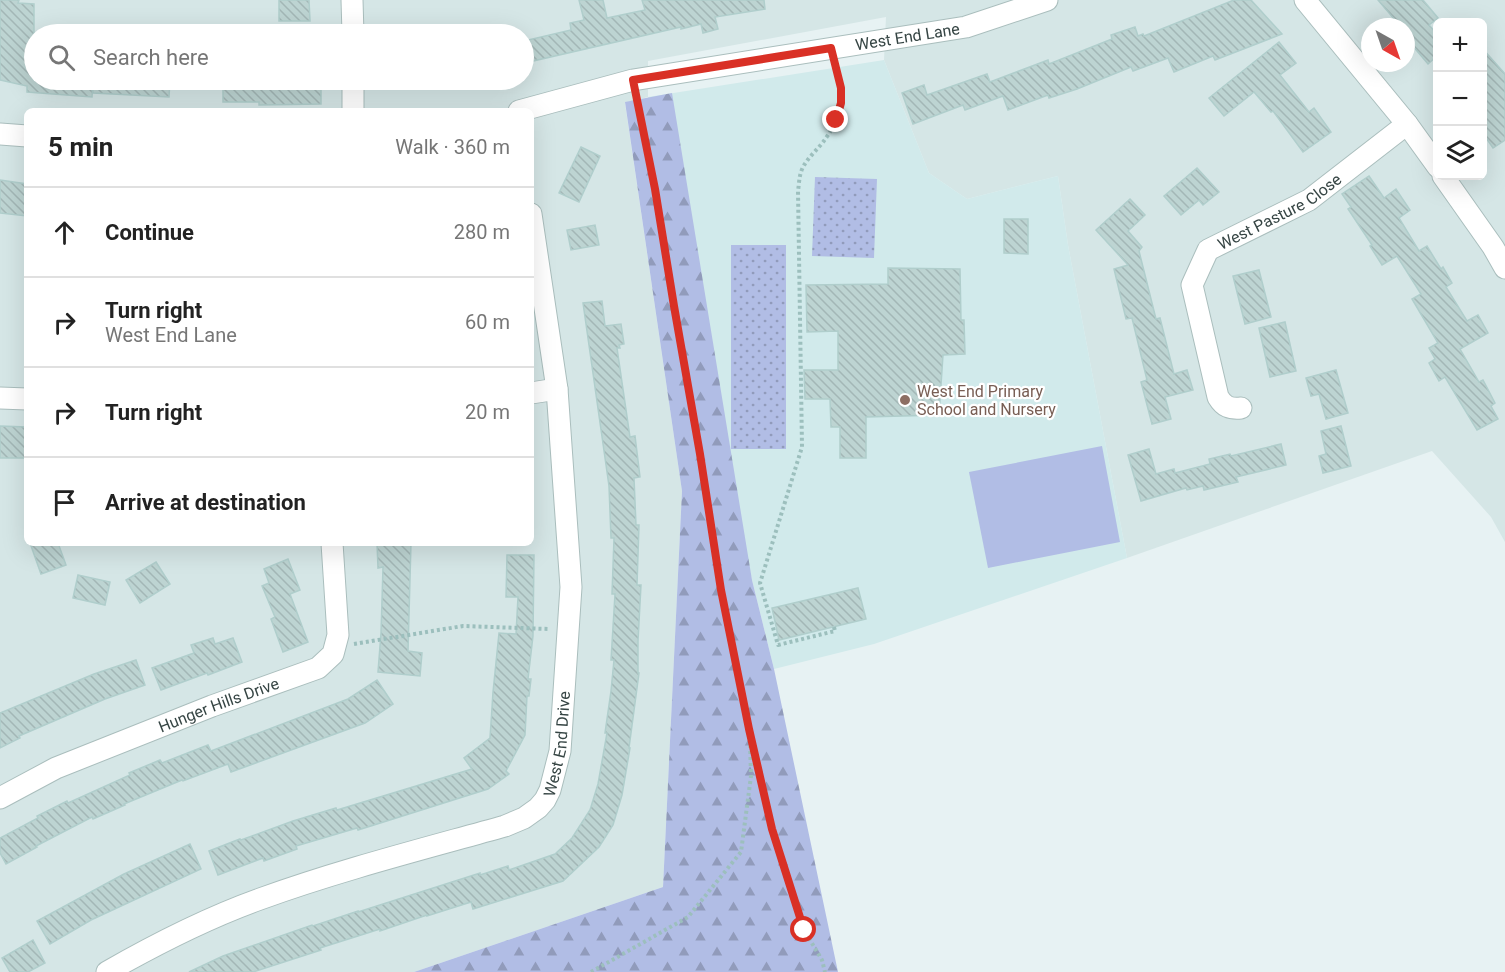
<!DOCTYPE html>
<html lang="en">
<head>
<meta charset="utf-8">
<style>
	:root { --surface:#fff; --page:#f2f2f2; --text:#222; --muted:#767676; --line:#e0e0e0 }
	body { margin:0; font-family:Roboto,sans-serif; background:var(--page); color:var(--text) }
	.controls { position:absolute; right:18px; top:18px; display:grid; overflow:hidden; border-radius:9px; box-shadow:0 6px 24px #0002 }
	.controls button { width:54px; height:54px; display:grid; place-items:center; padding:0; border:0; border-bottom:2px solid var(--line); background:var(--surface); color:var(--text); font:30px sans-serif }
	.compass { position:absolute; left:1361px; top:18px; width:54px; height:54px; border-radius:50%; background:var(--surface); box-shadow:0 6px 24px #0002; rotate:140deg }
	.stop { position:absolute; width:18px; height:18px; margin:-14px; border:4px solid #d93025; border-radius:50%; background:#fff }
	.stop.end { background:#d93025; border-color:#fff; box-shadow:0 2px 6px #0008 }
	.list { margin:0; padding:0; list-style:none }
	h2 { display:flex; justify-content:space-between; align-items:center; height:78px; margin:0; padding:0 24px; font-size:26px }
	h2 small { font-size:20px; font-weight:400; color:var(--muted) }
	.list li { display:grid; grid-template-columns:39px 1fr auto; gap:18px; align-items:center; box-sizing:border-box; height:90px; padding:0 24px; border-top:2px solid var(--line) }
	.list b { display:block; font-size:22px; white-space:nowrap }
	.list p { margin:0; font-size:20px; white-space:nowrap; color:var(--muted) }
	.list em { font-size:20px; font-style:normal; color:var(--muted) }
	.icon { flex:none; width:33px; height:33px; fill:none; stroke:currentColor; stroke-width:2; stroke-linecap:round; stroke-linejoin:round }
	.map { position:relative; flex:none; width:1505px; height:972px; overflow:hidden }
	.search { position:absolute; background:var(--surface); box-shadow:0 6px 24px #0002; left:24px; top:24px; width:510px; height:66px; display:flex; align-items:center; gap:15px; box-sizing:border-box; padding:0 21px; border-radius:33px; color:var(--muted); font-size:22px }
	.panel { position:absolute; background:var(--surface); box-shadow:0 6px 24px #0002; left:24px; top:108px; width:510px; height:438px; border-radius:9px }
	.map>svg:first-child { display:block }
	.residential { fill:#d5e6e6; fill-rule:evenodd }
	.education { fill:#d1eaeb }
	.forest { fill:url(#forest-firs) }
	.park { fill:url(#park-dots) }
	.garden { fill:#b1bde5 }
	.building { fill:url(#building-back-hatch); stroke:#b0cecc; stroke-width:1.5 }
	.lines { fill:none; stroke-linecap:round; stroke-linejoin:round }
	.minor-casing { stroke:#aabebd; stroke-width:23 }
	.path { stroke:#9cbfbd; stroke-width:4; stroke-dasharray:3 3; stroke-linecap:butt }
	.minor { stroke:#fff; stroke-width:21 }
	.route { stroke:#d93025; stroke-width:8 }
	.education-dot { fill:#8d6e63; stroke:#fff; stroke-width:2 }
	.labels { text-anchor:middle; stroke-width:4.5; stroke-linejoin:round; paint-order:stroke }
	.street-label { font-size:16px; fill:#364544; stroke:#fff }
	.education-label { font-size:16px; fill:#785e54; stroke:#fff; text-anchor:start }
</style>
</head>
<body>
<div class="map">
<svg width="1505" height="972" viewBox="0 0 1505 972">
	<defs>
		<pattern id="forest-firs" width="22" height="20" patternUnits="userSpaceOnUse" patternTransform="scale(1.5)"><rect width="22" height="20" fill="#b1bde5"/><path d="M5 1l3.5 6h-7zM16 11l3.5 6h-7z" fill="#919bbb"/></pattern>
		<pattern id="park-dots" width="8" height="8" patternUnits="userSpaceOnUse" patternTransform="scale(1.5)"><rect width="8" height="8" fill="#b1bde5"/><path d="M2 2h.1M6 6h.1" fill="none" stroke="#919bbb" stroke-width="1.8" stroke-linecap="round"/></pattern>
		<pattern id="building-back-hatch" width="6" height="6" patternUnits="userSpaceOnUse" patternTransform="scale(1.5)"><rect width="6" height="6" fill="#bdd4d2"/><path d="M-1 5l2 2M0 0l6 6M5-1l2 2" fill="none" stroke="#a3b7b6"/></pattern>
	</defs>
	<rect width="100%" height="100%" fill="#e7f2f3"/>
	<path class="residential" d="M0,0H1505V542L1491,517L1432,451L1127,558L1068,245L1058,176L967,199L929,173L884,60L886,17L648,61V97L625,103L682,491L663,887L414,972H0ZM1438,22H1482V176H1438ZM1370,27H1406V63H1370ZM34,34H524V80H34ZM27,111H531V543H27Z"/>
	<polygon class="education" points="884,60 929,173 967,199 1058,176 1068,245 1127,558 874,644 774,669 752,580 648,97"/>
	<polygon class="forest" points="672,93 752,580 774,669 838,972 414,972 663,887 682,491 625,102"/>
	<g class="park">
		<polygon points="815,177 877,179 874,258 812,256"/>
		<rect x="731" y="245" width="55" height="204"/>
	</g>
	<polygon class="garden" points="1102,446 1120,542 988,568 969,472"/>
	<g class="building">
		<polygon points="0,0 19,0 18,3 34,4 34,80 93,80 92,97 27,92 27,86 0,80"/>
		<polygon points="279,0 309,0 310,21 279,21"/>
		<polygon points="579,0 603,0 607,18 645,10 642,0 764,0 765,9 715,17 718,29 703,33 701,24 681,29 681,27 533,61 528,40 571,30 570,23 584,20"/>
		<polygon points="1234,0 1251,0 1282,34 1215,60 1213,56 1174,72 1168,58 1133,71 1131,67 1077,89 1049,98 1048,95 1008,110 1003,96 965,110 963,105 913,124 902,93 924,85 927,95 987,74 990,82 1048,60 1049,64 1112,39 1111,35 1135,27 1138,36 1143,34 1144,36"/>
		<polygon points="1378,0 1423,0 1438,18 1429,25 1437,34 1437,56 1428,64 1406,38 1406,27 1401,27"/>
		<polygon points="1279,42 1296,63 1280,75 1309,112 1314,108 1331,132 1303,152 1273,111 1271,112 1254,92 1224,116 1209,98"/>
		<polygon points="1482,48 1505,74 1505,140 1493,148 1482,132"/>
		<polygon points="93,80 170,80 169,97 93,93"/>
		<polygon points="223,80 321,80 321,104 259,105 259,102 223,102"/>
		<polygon points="581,147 600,156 579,202 559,193"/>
		<polygon points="1197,168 1219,192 1203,205 1199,200 1181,215 1164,196"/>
		<polygon points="1369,176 1384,198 1396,189 1410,210 1399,218 1419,251 1427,246 1441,269 1443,267 1452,283 1446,287 1467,321 1478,315 1488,333 1460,349 1479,382 1483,380 1495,403 1491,406 1498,419 1477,430 1445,377 1439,381 1429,363 1435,359 1429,348 1438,343 1412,299 1421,294 1397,256 1382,265 1370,246 1372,245 1348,209 1351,207 1342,194"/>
		<polygon points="0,180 27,184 27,216 0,213"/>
		<polygon points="1130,199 1145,215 1128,231 1142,247 1139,251 1156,319 1160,318 1174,374 1187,370 1193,390 1165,397 1171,419 1152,424 1141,382 1147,380 1132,318 1126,319 1114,269 1128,265 1096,230"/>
		<polygon points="1004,219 1028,219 1028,254 1004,253"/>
		<polygon points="595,225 599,245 571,250 567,230"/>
		<polygon points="888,268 960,269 961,320 964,320 965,354 943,355 939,415 866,417 866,458 840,458 840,427 831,427 830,399 805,399 804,370 838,370 838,331 807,332 806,285 888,284"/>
		<polygon points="1259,270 1271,317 1245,324 1233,276"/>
		<polygon points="602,301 605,326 621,324 624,344 619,345 620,348 617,348 630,437 635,436 640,477 634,478 636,525 639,525 637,585 641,585 638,641 638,673 639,673 629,748 630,748 622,795 613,825 599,847 563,881 473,909 471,902 427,916 427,915 380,931 380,929 320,948 321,950 253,972 189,972 223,956 312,925 313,926 358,911 358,912 480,873 480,875 508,866 509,870 555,854 572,838 590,810 598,784 607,733 605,733 611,691 614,660 611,660 615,594 612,594 614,538 611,538 609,486 583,303"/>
		<polygon points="1285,322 1296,371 1270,377 1259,328"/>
		<polygon points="1336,370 1348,413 1326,419 1319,394 1311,396 1306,378"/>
		<polygon points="0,426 27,427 27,458 0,458"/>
		<polygon points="1341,426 1351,466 1323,473 1319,456 1326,454 1321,431"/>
		<polygon points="1281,444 1286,465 1236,477 1238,482 1204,490 1203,486 1187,490 1186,488 1141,501 1128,455 1149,449 1156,474 1174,469 1175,473 1210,464 1209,459 1230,454 1231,456"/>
		<polygon points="30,543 58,543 66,565 41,574"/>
		<polygon points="377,543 411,543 408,651 422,653 420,676 378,672 381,633 383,567 378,568"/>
		<polygon points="507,555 534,555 533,636 528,679 531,679 529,696 527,696 525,735 506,771 509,774 488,789 358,830 357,828 296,846 297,849 264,861 263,858 218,875 209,851 240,839 241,840 293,821 336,808 337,810 472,769 464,758 490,738 493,692 499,633 516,634 518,597 506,597"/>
		<polygon points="288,559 300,590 290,594 308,642 283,652 271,619 275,617 262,586 269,583 264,569"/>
		<polygon points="156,562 170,584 140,603 126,580"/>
		<polygon points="78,575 110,582 105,605 73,598"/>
		<polygon points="858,588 866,619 779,640 772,608"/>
		<polygon points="213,638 215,644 233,638 242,662 208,675 207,673 161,690 152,668 194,653 191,645"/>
		<polygon points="136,660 145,685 105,699 19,736 20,738 0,748 0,713 94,674"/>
		<polygon points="377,680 393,704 365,723 231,772 228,764 183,781 182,780 124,804 125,805 93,819 92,817 36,846 37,847 6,864 0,853 0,838 38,818 37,816 67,801 68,803 130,775 129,773 160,760 162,763 208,745 211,751 348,699"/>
		<polygon points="190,844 201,869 91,920 50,944 37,921 124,874"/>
		<polygon points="33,940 45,963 28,972 10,972 2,958"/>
	</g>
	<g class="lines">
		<defs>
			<g id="minor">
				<polyline points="352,0 353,34"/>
				<polyline points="1305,0 1407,124 1438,167"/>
				<polyline points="353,80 353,111"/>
				<path id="s1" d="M519,111L633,80L966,27L1047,0"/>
				<polyline points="0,134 27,136"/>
				<polyline points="1443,176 1493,247 1505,268"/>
				<polyline points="531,393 557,389"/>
				<polyline points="0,398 27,399"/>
				<path id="s2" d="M1241,408C1230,409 1224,407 1218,397L1192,285L1208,250L1309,200L1407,124"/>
				<path id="s3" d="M0,798L56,768L212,706L318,668L333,654L338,635L332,543"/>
				<path id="s4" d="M107,972C156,944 207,918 260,899C340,870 423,849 505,826L524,818L538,808L545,800L550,790L560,751L571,587L557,389L531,214"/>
			</g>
		</defs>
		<use href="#minor" class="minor-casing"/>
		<g class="path">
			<polyline points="637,99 655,189 674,306 700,454 721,589 749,729 772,829 788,884 804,930 822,960 825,972"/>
			<path d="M834,627L835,631L778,645L760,583L802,447L798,191C799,185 799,178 801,172C805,159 819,149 826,138C843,114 842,94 836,66"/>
			<polyline points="354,644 463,626 549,629"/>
			<polyline points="591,972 688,917 741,852 751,776 750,742"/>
		</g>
		<use href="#minor" class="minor"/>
	</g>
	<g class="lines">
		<polyline class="route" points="804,930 772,829 749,729 721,590 700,454 674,306 655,189 633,80 831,48 841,88 841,103 836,120"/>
	</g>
	<circle class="education-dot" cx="905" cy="400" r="6"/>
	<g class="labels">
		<g class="street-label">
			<text dy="6" stroke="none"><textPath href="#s1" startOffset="396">West End Lane</textPath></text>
			<text dy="6" stroke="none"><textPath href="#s2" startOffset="262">West Pasture Close</textPath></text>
			<text dy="6" stroke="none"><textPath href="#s3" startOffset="238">Hunger Hills Drive</textPath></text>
			<text dy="6" stroke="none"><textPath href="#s4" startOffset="532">West End Drive</textPath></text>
		</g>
		<g class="education-label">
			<text x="917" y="397">West End Primary<tspan x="917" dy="18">School and Nursery</tspan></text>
		</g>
	</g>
</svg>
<div class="controls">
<button>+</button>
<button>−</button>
<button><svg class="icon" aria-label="layers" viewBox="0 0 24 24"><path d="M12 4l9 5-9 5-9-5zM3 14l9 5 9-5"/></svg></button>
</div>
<svg class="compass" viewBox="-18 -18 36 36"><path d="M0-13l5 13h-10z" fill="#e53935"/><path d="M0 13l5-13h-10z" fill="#767676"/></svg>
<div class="stop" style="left:804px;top:930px"></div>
<div class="stop end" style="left:836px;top:120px"></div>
<div class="search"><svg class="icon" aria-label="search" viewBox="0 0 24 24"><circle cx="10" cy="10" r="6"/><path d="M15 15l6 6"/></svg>Search here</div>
<section class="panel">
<h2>5 min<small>Walk · 360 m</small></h2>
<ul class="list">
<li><svg class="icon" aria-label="ahead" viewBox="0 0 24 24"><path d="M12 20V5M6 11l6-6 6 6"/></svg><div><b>Continue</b></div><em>280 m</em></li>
<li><svg class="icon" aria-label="right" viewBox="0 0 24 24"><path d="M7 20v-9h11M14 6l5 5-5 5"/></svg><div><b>Turn right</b><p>West End Lane</p></div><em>60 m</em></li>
<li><svg class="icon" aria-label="right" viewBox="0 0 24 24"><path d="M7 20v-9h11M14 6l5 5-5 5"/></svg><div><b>Turn right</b></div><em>20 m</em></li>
<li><svg class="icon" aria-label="arrive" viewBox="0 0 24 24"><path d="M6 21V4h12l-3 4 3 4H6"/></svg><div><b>Arrive at destination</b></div></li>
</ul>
</section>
</div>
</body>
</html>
